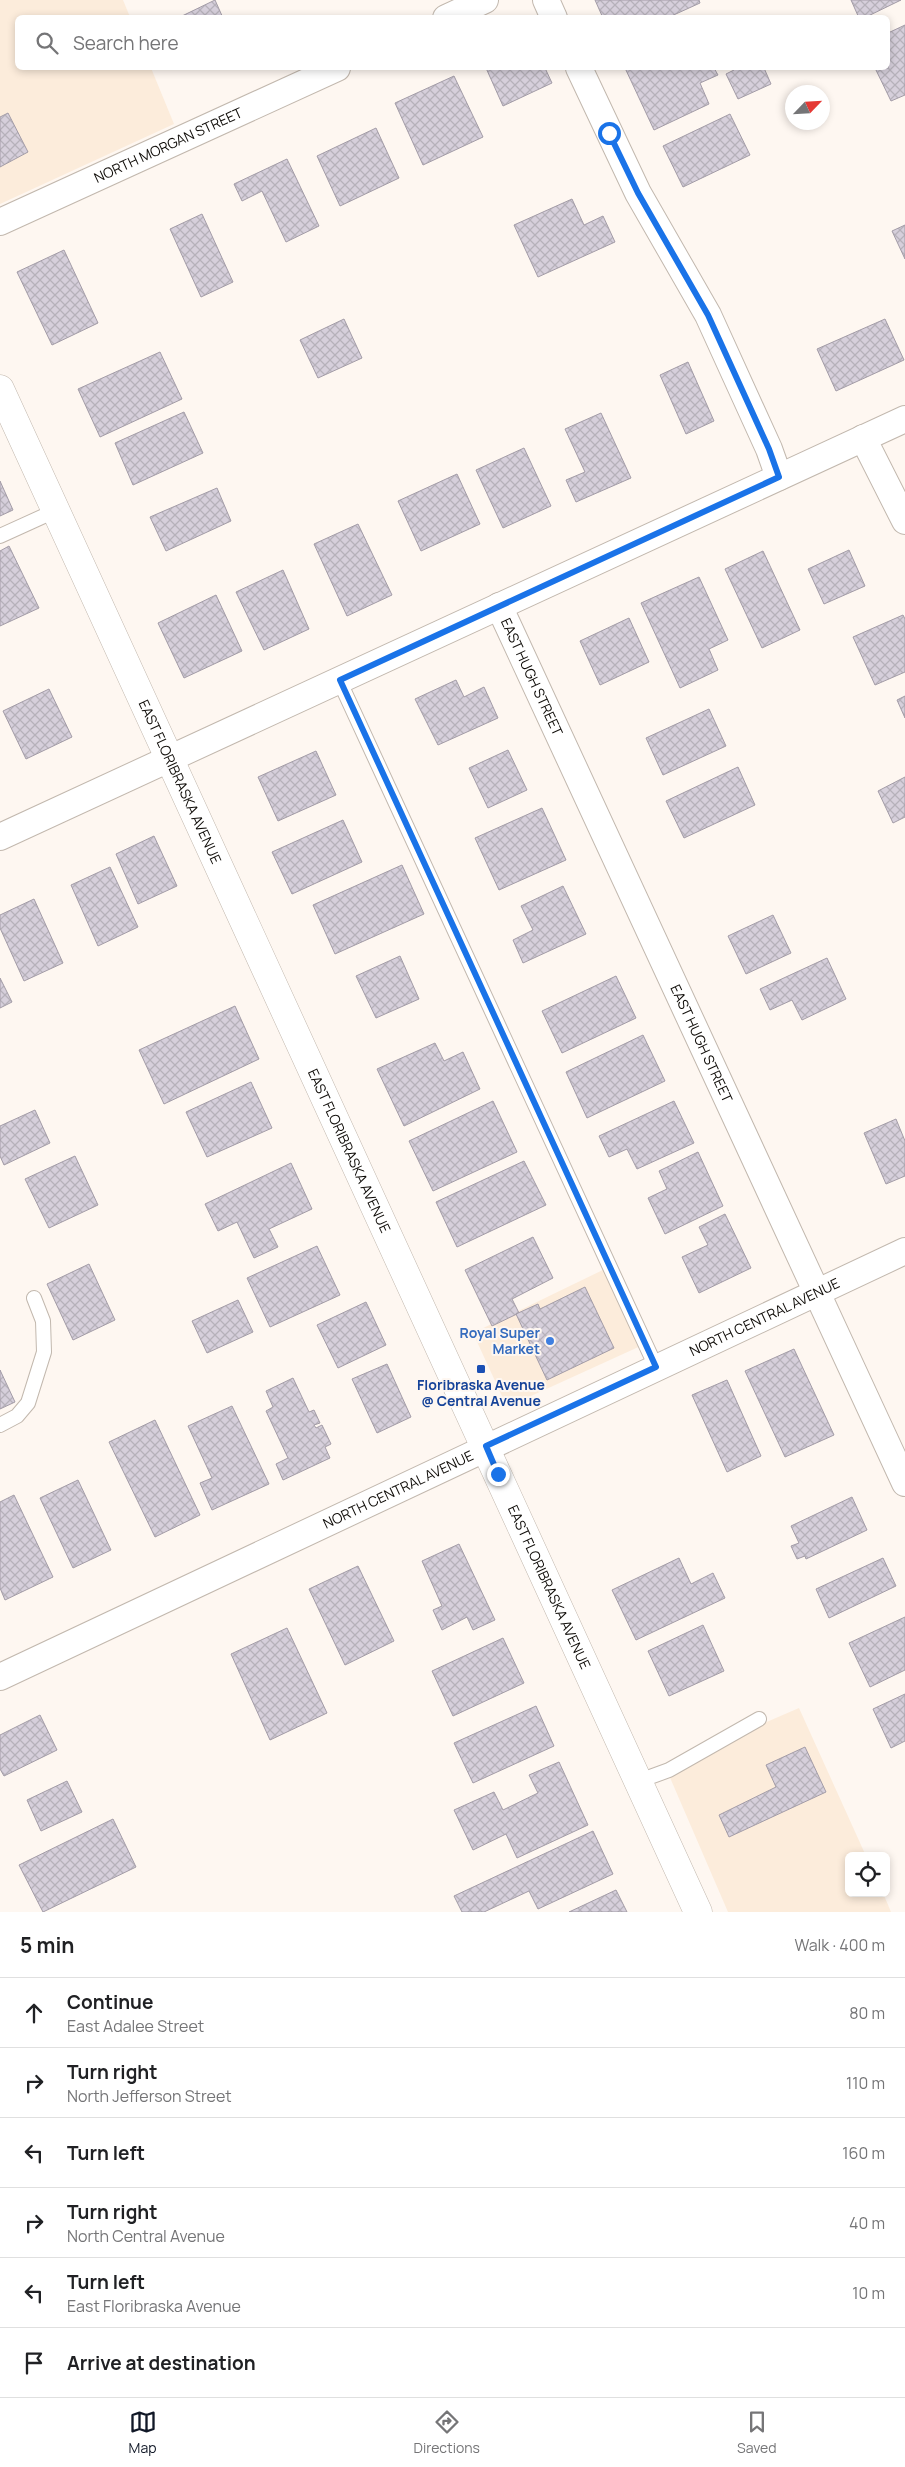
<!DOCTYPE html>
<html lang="en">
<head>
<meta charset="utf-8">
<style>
	:root { --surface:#fff; --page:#f6f6f6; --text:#202124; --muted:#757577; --line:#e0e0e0; --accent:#111827 }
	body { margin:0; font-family:Manrope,sans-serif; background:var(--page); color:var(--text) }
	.controls { position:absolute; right:15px; bottom:15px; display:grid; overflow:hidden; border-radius:8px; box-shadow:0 2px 8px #0003 }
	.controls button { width:45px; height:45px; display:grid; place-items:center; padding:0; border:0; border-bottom:1px solid var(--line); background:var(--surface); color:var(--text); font:25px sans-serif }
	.compass { position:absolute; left:785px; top:85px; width:45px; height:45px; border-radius:50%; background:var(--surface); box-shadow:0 2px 8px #0003; rotate:65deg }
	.stop { position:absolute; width:15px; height:15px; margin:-11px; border:4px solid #1a73e8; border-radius:50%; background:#fff }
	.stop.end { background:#1a73e8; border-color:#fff; box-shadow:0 1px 5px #0008 }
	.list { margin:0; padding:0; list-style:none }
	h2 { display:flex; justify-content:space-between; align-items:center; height:65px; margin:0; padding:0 20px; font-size:21px }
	h2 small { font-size:16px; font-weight:400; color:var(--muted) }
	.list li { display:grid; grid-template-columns:32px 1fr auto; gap:15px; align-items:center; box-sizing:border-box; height:70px; padding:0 20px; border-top:1px solid var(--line) }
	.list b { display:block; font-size:19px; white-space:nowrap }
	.list p { margin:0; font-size:16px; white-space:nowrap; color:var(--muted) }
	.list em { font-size:16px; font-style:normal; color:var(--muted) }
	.icon { flex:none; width:28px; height:28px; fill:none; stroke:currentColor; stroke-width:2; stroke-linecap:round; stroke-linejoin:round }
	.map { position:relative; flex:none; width:905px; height:1912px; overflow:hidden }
	.search { position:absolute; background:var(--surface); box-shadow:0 2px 8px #0003; left:15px; right:15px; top:15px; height:55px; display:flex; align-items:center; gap:12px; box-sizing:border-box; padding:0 18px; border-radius:8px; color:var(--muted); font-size:19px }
	.sheet { height:485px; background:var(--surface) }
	nav { display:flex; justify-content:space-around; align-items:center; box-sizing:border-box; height:70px; border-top:1px solid var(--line); background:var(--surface); font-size:14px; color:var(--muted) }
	nav a { display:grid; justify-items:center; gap:2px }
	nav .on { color:var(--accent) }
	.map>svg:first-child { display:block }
	.built { fill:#fcecdb }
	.building { fill:url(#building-cross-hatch); stroke:#a39ca7 }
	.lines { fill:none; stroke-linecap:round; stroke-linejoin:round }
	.lane-casing { stroke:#c2b8ae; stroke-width:16 }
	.street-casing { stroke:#c2b8ae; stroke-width:28 }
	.secondary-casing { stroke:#c2b8ae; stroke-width:29 }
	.lane { stroke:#fff; stroke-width:14 }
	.street { stroke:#fff; stroke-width:26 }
	.secondary { stroke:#fff; stroke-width:28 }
	.route { stroke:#1a73e8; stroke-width:6 }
	.shop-dot { fill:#3f7fe0; stroke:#fef7f1; stroke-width:2 }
	.transit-dot { fill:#1a4fb4; stroke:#fef7f1; stroke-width:2 }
	.labels { text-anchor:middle; stroke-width:4; stroke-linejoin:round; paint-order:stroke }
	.street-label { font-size:14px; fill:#0f0c08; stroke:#fef7f1 }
	.shop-label { font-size:14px; font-weight:bold; fill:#366cbe; stroke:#fef7f1; text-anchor:end }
	.transit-label { font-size:14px; font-weight:bold; fill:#164399; stroke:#fef7f1 }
</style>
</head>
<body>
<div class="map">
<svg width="905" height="1912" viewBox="0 0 905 1912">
	<defs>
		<pattern id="building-cross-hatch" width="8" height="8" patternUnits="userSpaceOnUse" patternTransform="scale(1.25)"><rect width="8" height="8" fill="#d6cfdb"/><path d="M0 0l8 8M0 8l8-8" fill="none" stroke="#b6b1ba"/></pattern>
	</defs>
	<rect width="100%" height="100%" fill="#fef7f1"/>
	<g class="built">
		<polygon points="0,0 123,0 130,17 18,18 18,68 151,68 174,124 0,204"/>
		<polygon points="609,1267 645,1344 507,1407 473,1333"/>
		<polygon points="799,1708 866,1856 849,1856 849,1893 883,1893 891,1912 728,1912 665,1766"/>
	</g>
	<g class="building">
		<polygon points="215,0 223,18 183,18 182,16"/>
		<polygon points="595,0 699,0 700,3 667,18 603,18"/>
		<polygon points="851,0 901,0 864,18 859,18"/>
		<polygon points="905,25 905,95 891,101 875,68 888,68 888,33"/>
		<polygon points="486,68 545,68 552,83 503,106"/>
		<polygon points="625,68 714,68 718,75 700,83 709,104 654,130"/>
		<polygon points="732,68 764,68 771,84 738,99 726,74 734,70"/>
		<polygon points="454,76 483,137 423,165 395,103"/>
		<polygon points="8,113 28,152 0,167 0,117"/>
		<polygon points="730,114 750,155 683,187 663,146"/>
		<polygon points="376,128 399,178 340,206 317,156"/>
		<polygon points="287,159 319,226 286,242 262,191 242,201 234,184"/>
		<polygon points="572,199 584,225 603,216 615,242 538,277 514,225"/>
		<polygon points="202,214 233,282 201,297 170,229"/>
		<polygon points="905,225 905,259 892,231"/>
		<polygon points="64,250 98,323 52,345 17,272"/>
		<polygon points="344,319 362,358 318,378 300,340"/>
		<polygon points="885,319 904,360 836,391 817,349"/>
		<polygon points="160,352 182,399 100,437 78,389"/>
		<polygon points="688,362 714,421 686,434 660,375"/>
		<polygon points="184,412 203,453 133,485 115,443"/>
		<polygon points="601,413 631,478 576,502 566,480 585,472 565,429"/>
		<polygon points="524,448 551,506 503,528 476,470"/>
		<polygon points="457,474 480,524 421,551 398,501"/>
		<polygon points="0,481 13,510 0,516"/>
		<polygon points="217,488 231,521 166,551 150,517"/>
		<polygon points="358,524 392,595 347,616 314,544"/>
		<polygon points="9,546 39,608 0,626 0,551"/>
		<polygon points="849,550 865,586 824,604 808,569"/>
		<polygon points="763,551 800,630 762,648 725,569"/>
		<polygon points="283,570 309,629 264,650 236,592"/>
		<polygon points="699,577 728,640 709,649 718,670 680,688 641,603"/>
		<polygon points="216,595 242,651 184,678 158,623"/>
		<polygon points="903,615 905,619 905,672 875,685 853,637"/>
		<polygon points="629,618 649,662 600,685 580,641"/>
		<polygon points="456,680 464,697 484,687 498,718 438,745 415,699"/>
		<polygon points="49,689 72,737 26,759 3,711"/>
		<polygon points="905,696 905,718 897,700"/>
		<polygon points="709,709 726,746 663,775 646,738"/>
		<polygon points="508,750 527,790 488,808 469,768"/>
		<polygon points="316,751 336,795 278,821 258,777"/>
		<polygon points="738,767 755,805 684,838 666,801"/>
		<polygon points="905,777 905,817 893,823 878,791"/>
		<polygon points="542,808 566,860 499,890 475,838"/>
		<polygon points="343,820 362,862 292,894 272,852"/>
		<polygon points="154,836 177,886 138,904 116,854"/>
		<polygon points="402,865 424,914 335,954 313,905"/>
		<polygon points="110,867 138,927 98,946 71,885"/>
		<polygon points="563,886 586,934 523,963 513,940 533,930 521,906"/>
		<polygon points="34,899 63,963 24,981 0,928 0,915"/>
		<polygon points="773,915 791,953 746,974 728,936"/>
		<polygon points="400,956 419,999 376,1018 356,976"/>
		<polygon points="827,958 846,999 802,1020 792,1000 770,1010 760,989"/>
		<polygon points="616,976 636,1018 562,1053 542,1011"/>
		<polygon points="0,978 12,1002 0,1008"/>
		<polygon points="235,1006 259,1059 164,1104 139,1050"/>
		<polygon points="643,1035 665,1081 587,1118 566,1072"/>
		<polygon points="435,1043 444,1061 463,1052 480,1089 404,1126 377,1069"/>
		<polygon points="251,1082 272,1128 207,1157 186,1112"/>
		<polygon points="493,1101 517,1152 433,1191 409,1141"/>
		<polygon points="674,1101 694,1143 637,1169 627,1149 609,1157 599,1136"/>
		<polygon points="35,1110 50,1143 4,1165 0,1156 0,1126"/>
		<polygon points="896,1119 905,1141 905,1176 886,1184 864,1133"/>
		<polygon points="698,1152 723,1206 665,1234 648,1198 667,1189 659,1171"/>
		<polygon points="75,1156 98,1205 49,1228 25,1179"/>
		<polygon points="524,1161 546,1205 457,1247 436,1202"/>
		<polygon points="291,1163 312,1209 269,1229 278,1247 254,1258 237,1222 218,1231 205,1204"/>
		<polygon points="725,1214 751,1268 699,1293 682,1257 708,1245 699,1227"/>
		<polygon points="533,1237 553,1278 512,1299 519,1313 492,1326 465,1270"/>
		<polygon points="317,1246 340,1295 270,1327 247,1278"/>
		<polygon points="89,1264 115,1320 73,1340 47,1284"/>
		<polygon points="585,1287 614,1348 547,1380 516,1314 538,1304 540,1309"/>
		<polygon points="238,1300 253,1332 207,1353 192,1321"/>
		<polygon points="366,1302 386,1345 338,1368 317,1325"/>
		<polygon points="794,1349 834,1435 785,1457 745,1371"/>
		<polygon points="387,1364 411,1417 377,1433 352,1379"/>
		<polygon points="0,1370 15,1402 0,1409"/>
		<polygon points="293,1378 309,1412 314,1410 320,1423 314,1425 316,1428 322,1425 331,1444 325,1447 330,1458 283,1480 276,1464 288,1458 266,1411 273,1407 266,1391"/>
		<polygon points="727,1380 761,1456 727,1472 692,1395"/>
		<polygon points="232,1406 269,1484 212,1510 200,1483 212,1478 188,1426"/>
		<polygon points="155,1420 200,1515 155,1537 109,1442"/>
		<polygon points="78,1480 111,1550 73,1568 40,1498"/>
		<polygon points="14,1495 53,1577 5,1600 0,1588 0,1502"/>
		<polygon points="852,1497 867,1530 806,1559 805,1556 797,1559 791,1546 799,1543 791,1526"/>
		<polygon points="459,1544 495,1620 473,1630 467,1617 442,1630 433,1610 442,1606 422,1561"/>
		<polygon points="679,1558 691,1584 713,1573 725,1598 636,1640 612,1590"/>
		<polygon points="883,1558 896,1586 829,1618 816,1589"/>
		<polygon points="358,1566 394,1641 345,1665 309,1589"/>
		<polygon points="905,1617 905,1670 870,1687 849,1643"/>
		<polygon points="703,1625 724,1671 669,1696 648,1651"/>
		<polygon points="287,1628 327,1713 270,1740 231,1654"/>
		<polygon points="503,1638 524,1683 453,1716 432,1671"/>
		<polygon points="905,1694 905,1741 891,1748 873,1709"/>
		<polygon points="536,1706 554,1746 473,1783 454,1743"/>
		<polygon points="40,1715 57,1750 4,1776 0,1769 0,1735"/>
		<polygon points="805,1747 826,1792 729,1837 719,1815 776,1787 766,1765"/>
		<polygon points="559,1762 588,1825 517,1858 506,1834 473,1850 454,1810 494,1792 503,1810 538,1793 529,1775"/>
		<polygon points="67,1781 82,1812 41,1831 27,1800"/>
		<polygon points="113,1819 136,1867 43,1912 19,1865"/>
		<polygon points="593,1831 613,1874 538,1909 529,1891 484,1912 462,1912 454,1896"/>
		<polygon points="616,1890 627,1912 569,1912"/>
	</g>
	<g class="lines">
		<defs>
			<g id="lane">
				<polyline points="0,536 55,511"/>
				<polyline points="339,680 656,1367"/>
				<polyline points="0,1425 17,1416 28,1403 44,1352 43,1321 34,1298"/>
				<polyline points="639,1781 669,1770 759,1719"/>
			</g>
			<g id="street">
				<polyline points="546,0 554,18"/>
				<polyline points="446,18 485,0"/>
				<polyline points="579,68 638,193 708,315 769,449 779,477"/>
				<path id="s1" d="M0,222L337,68"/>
				<polyline points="863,438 905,521"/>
				<path id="s2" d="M499,606L905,1483"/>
				<polyline points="0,837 905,419"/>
				<path id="s3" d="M0,1677L905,1251"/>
			</g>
			<g id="secondary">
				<path id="s4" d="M0,389L698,1912"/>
			</g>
		</defs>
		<use href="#lane" class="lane-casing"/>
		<use href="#street" class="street-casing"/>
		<use href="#secondary" class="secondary-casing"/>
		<use href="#lane" class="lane"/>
		<use href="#street" class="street"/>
		<use href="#secondary" class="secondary"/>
	</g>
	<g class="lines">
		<polyline class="route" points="498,1474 486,1446 656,1367 340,680 779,477 769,449 708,315 638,193 609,133"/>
	</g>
	<circle class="shop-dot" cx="550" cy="1341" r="5"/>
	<rect class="transit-dot" x="476" y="1364" width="10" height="10" rx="2.5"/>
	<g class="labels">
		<g class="street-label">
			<text dy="5" stroke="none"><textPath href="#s1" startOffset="185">NORTH MORGAN STREET</textPath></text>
			<text dy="5" stroke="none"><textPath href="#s2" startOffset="78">EAST HUGH STREET</textPath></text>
			<text dy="5" stroke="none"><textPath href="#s4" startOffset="432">EAST FLORIBRASKA AVENUE</textPath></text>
			<text dy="5" stroke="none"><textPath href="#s2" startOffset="482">EAST HUGH STREET</textPath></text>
			<text dy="5" stroke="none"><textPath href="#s4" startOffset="838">EAST FLORIBRASKA AVENUE</textPath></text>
			<text dy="5" stroke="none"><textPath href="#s3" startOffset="845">NORTH CENTRAL AVENUE</textPath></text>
			<text dy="5" stroke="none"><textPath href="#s3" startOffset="440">NORTH CENTRAL AVENUE</textPath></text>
			<text dy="5" stroke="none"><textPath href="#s4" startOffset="1318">EAST FLORIBRASKA AVENUE</textPath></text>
		</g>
		<g class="shop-label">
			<text x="540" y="1338">Royal Super<tspan x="540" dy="16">Market</tspan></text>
		</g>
		<g class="transit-label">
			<text x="481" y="1390">Floribraska Avenue<tspan x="481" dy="16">@ Central Avenue</tspan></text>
		</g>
	</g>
</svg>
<div class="controls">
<button><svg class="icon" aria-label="locate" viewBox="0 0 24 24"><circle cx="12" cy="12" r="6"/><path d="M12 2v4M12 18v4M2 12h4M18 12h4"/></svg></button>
</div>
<svg class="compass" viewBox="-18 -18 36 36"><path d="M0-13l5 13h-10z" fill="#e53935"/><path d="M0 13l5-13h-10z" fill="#757577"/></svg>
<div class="stop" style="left:609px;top:133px"></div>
<div class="stop end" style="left:498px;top:1474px"></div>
<div class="search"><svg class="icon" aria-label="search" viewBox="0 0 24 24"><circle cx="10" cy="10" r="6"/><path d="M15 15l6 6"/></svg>Search here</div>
</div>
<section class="sheet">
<h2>5 min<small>Walk · 400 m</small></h2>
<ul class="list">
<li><svg class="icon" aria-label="ahead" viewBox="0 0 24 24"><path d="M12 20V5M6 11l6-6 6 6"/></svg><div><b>Continue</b><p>East Adalee Street</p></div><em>80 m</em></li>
<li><svg class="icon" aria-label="right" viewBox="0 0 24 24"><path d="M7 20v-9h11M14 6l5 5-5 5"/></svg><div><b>Turn right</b><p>North Jefferson Street</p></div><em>110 m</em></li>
<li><svg class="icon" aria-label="left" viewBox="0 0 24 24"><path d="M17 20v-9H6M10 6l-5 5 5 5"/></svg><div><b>Turn left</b></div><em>160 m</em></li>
<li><svg class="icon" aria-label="right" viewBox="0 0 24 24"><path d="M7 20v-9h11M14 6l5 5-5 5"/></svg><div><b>Turn right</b><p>North Central Avenue</p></div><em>40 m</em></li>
<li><svg class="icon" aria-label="left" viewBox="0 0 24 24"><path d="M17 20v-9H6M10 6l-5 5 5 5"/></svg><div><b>Turn left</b><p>East Floribraska Avenue</p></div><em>10 m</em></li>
<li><svg class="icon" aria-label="arrive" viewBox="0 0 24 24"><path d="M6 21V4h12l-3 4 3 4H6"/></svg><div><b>Arrive at destination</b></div></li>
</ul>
</section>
<nav>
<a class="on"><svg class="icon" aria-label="map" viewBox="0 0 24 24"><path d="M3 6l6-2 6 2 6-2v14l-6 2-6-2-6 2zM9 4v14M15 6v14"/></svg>Map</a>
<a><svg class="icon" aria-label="directions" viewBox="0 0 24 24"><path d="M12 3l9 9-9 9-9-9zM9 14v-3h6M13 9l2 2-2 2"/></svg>Directions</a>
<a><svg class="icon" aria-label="saved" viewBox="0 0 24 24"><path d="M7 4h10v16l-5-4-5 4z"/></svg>Saved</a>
</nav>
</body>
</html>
